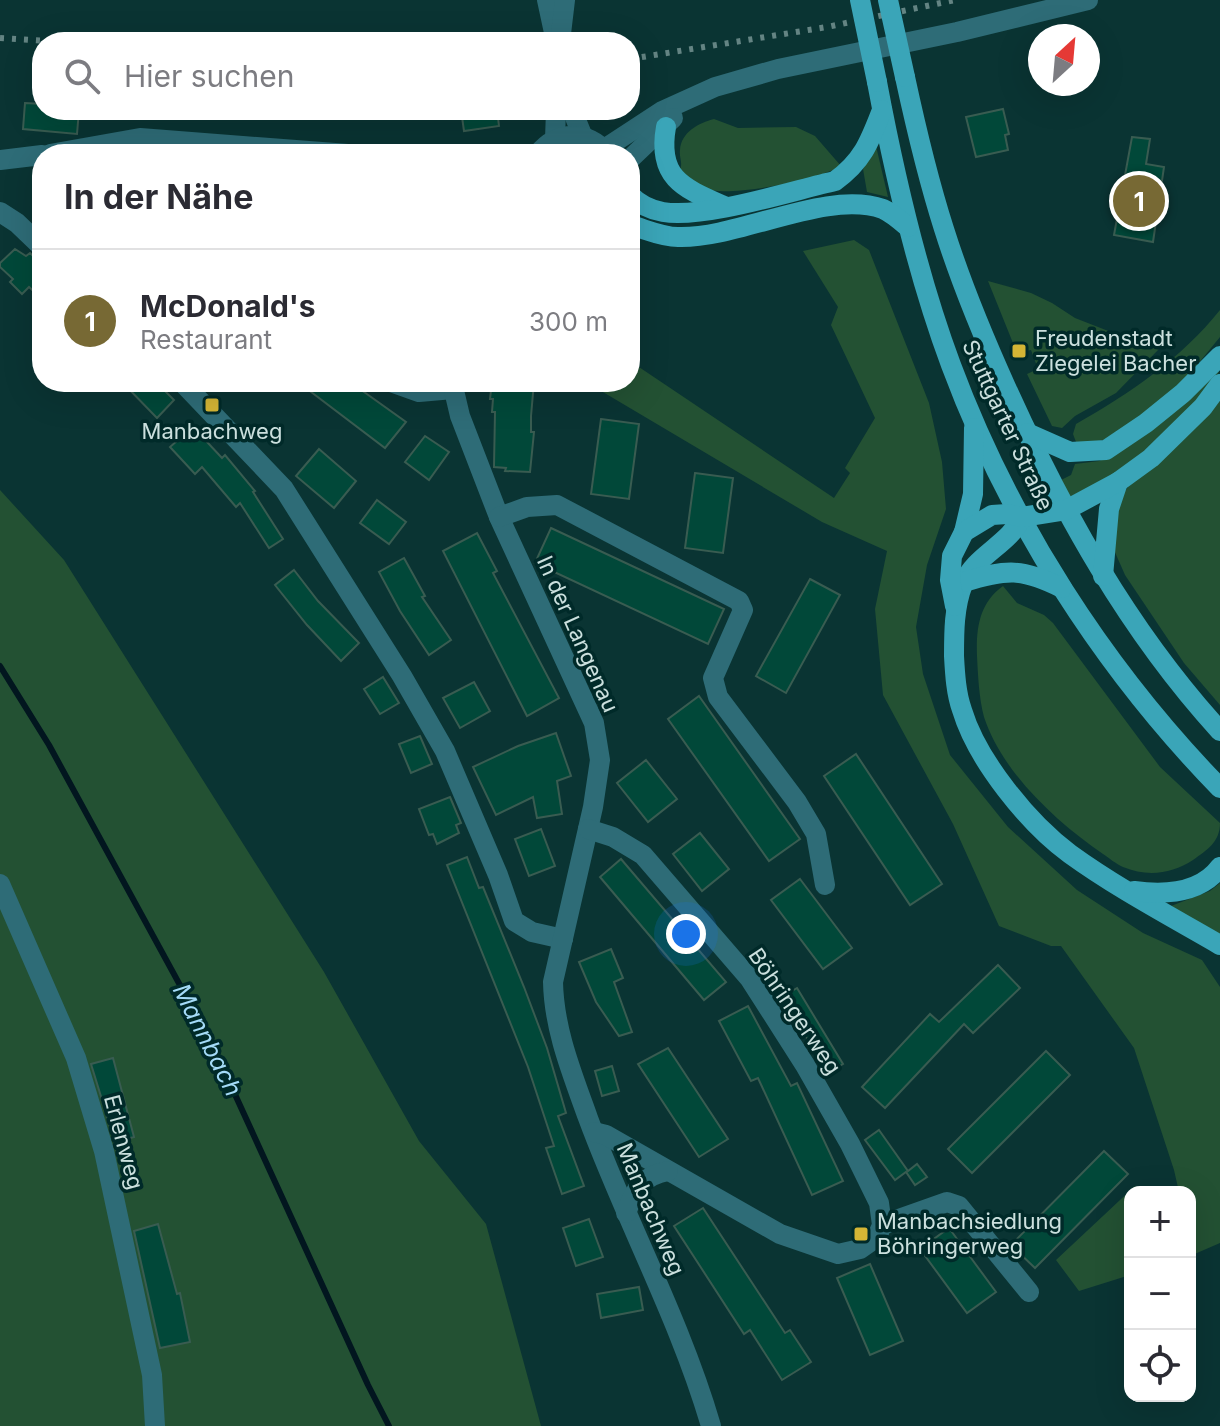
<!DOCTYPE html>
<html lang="de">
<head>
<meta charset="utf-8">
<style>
	:root { --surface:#fff; --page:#f2f2f3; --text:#2b2b33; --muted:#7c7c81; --line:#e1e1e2; --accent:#776934 }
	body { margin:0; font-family:Inter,sans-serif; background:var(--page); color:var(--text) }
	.controls { position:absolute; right:24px; bottom:24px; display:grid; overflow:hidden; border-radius:16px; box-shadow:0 8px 32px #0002 }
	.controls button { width:72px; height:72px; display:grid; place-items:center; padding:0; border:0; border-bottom:2px solid var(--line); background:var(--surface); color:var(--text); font:40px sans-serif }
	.compass { position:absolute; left:1028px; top:24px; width:72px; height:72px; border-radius:50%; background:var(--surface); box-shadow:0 8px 32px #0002; rotate:26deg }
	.you { position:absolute; left:686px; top:934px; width:28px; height:28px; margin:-20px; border:6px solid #fff; border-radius:50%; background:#1a73e8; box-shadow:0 0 0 12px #1a73e833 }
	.badge { display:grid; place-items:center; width:52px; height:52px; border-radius:50%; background:var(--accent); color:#fff; font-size:26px; font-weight:700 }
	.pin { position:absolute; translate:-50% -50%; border:4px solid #fff; box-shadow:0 2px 8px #0006 }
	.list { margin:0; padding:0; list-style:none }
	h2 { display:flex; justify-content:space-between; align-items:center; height:104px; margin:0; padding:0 32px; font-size:34px }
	h2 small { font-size:26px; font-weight:400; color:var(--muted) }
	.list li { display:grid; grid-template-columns:52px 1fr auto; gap:24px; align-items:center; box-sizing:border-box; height:144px; padding:0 32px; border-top:2px solid var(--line) }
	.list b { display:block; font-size:30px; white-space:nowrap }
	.list p { margin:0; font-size:26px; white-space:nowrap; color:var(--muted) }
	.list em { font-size:26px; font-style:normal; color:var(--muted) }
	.icon { flex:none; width:44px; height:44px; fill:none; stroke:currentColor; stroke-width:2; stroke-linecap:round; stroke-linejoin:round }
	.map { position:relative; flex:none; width:1220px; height:1426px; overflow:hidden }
	.search { position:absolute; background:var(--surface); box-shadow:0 8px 32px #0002; left:32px; top:32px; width:608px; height:88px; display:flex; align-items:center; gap:20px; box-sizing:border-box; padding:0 28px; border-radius:32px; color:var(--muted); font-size:30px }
	.panel { position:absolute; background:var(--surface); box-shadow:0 8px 32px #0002; left:32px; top:144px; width:608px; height:248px; border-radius:32px }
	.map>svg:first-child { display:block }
	.green { fill:#235133 }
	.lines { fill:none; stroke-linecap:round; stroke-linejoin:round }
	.stream { stroke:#02161f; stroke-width:6 }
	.building { fill:#014839; stroke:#395c51; stroke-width:2 }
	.minor { stroke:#2e6c77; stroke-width:20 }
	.major { stroke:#3aa5b8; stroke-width:20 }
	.rail { stroke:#648483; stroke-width:6; stroke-dasharray:4 8; stroke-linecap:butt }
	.major-bridge { stroke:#3aa5b8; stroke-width:20 }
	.poi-dot { fill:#d4b535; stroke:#002a29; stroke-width:3 }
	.labels { text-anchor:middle; stroke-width:7; stroke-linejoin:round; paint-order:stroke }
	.poi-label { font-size:22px; fill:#cbe0de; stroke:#002a29; text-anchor:start }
	.street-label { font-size:22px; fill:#cbe0de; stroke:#002a29 }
	.water-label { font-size:24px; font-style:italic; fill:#a4dbf8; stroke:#002a29 }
</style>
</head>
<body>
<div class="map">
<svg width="1220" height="1426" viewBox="0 0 1220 1426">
	<rect width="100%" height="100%" fill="#0a3433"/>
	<g class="green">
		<path d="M714,119L738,128L796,127L815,136L841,166C816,181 731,197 704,189C695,186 687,176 680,170C683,162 679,158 680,150C681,132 699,123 714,119Z"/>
		<polygon points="876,146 888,197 867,192 863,169"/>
		<polygon points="854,240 869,250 885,291 929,403 942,462 946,509 927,565 916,627 923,674 950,755 1008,827 1077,890 1143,933 1202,960 1220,987 1220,1243 1190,1256 1190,1192 1179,1192 1174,1170 1134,1048 1061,946 1051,946 999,926 953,824 883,695 875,609 887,551 822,522 586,382 630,382 630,361 834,498 850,473 845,468 875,418 831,325 838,307 803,251"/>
		<polygon points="988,281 1031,293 1052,303 1075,318 1116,334 1155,341 1159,349 1116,393 1075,416 1062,428 1052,426 1027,374 1038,369 1031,350 1017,353"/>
		<path d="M1220,310V337L1183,382L1116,437L1087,444L1076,442L1073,434L1076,424C1129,394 1182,358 1220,310Z"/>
		<path d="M1220,368C1215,394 1144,456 1120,471C1104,481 1087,488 1070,497L1061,480L1071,475L1075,464L1099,461L1119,452Z"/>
		<polygon points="1220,397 1220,705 1184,663 1125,575 1114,550 1115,504 1131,483"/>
		<polygon points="0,490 64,560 324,972 419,1141 486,1224 541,1426 0,1426"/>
		<path d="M1003,586L1017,603L1044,615L1053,623L1160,767L1220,823C1220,842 1207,850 1193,860C1172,874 1147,877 1123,867C1116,864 1109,858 1103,854C1056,822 1002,772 984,717C979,698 978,676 977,656C976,629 979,603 1003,586Z"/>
		<polygon points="1220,883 1220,935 1171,906 1210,891"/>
		<polygon points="1135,1186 1142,1192 1130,1192 1130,1275 1079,1291 1056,1260"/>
	</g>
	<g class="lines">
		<polyline class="stream" points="0,666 49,745 211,1042 368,1385 389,1426"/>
	</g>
	<g class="building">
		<polygon points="25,103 42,104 42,110 79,110 77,134 23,129"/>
		<polygon points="1003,109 1009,134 1005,135 1008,150 976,157 966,117"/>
		<polygon points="461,110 497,110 499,126 464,131"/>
		<polygon points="1132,137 1150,139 1146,164 1164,167 1153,242 1114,235"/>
		<polygon points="15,249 26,256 30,253 42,265 42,299 29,287 22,294 10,282 13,279 0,267 0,263"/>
		<polygon points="122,382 156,382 174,400 157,418"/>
		<polygon points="298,382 350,382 406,422 385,448"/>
		<polygon points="492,382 534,382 531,416 531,432 534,432 530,472 505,471 506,468 494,467 495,412 492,412 493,399 490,399"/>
		<polygon points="601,419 639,424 629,499 591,494"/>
		<polygon points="193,427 222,458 225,455 255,491 253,492 283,539 269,548 240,503 236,507 202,467 195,474 170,447"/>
		<polygon points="425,436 449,452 429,480 405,462"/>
		<polygon points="319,449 356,481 334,508 296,476"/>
		<polygon points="695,473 733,478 723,553 685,548"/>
		<polygon points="377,500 406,522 389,544 360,523"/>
		<polygon points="551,528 724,609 708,644 535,563"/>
		<polygon points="477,533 497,571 493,573 559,698 527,716 443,551"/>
		<polygon points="404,558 425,596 422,597 451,640 429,655 400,611 379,572"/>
		<polygon points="294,570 318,601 359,643 341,661 307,625 275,585"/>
		<polygon points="810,579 840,595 786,693 756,676"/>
		<polygon points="383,677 399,703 380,714 364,689"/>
		<polygon points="474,682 490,711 460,728 443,698"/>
		<polygon points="699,696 800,839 769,861 668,719"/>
		<polygon points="556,733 571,776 557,781 562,814 537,818 533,797 496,815 473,767 518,746"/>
		<polygon points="420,736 432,764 411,773 399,744"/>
		<polygon points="856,754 942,884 910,905 824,776"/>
		<polygon points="646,760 677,799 648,822 617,783"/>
		<polygon points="450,797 461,823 456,825 459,833 437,844 433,834 429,835 419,809"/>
		<polygon points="541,829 555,866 529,876 515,839"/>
		<polygon points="700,833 729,869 702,891 673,854"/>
		<polygon points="467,857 479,888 483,887 524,987 547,1048 566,1113 558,1116 584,1186 562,1194 546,1148 554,1146 528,1067 447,865"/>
		<polygon points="621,859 726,982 704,1000 600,877"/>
		<polygon points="800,879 852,948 823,969 771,900"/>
		<polygon points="611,949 623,978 614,982 632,1032 619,1036 596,1002 579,962"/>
		<polygon points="998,965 1020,988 973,1033 964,1024 885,1108 862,1087 930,1014 939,1022"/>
		<polygon points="797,988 843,1064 828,1073 782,997"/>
		<polygon points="748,1006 791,1086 797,1083 843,1181 812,1195 758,1078 751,1081 719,1021"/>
		<polygon points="668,1048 728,1139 699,1157 638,1064"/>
		<polygon points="1046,1051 1070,1075 972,1173 948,1149"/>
		<polygon points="113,1058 134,1137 115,1142 91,1064"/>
		<polygon points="612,1066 619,1091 602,1096 595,1071"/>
		<polygon points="879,1130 908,1171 917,1164 927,1177 915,1185 906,1172 895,1180 865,1140"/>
		<polygon points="1104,1151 1128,1174 1035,1268 1011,1245"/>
		<polygon points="703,1208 785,1333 790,1330 811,1362 782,1380 750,1330 744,1334 674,1226"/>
		<polygon points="589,1219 603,1257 576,1266 563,1228"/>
		<polygon points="158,1224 177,1294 180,1293 190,1342 160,1348 134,1231"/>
		<polygon points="949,1228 996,1292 967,1313 920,1249"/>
		<polygon points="870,1264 903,1341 870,1355 837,1278"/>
		<polygon points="639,1287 643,1310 601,1318 597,1294"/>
	</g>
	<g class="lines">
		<g class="minor">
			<polyline points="547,0 556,42"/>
			<polyline points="560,42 565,0"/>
			<polyline points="572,110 583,137"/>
			<polyline points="555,139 556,110"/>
			<polyline points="604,149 662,111 715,87 778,69 957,32 1088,0"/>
			<polyline points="50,154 140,138 348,154"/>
			<path d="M538,154C557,130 588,130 608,154"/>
			<polyline points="630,159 673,118"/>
			<polyline points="0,160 42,155"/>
			<polyline points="0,212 17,223 42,247"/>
			<polyline points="182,382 284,489 402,676 445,751 498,875 514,921 532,932 563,939"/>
			<polyline points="391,382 419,392 453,389"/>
			<path d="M452,382L460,416L499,517L594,723L600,760L593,807L553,982C554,1030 572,1073 588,1118C626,1221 680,1320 711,1426"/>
			<polyline points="499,517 527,507 557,505 739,601 743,610 713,678 718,697 797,802 816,834 825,885"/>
			<polyline points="588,829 613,837 643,855 750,979 805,1065 850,1144 879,1203 882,1225 877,1237 860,1249 838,1254 780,1234 606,1135 594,1132"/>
			<polyline points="0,884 76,1058 104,1151 152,1375 155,1426"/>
			<path d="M626,1213C635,1189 642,1176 668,1171"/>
			<polyline points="882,1225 947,1202 959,1206 1029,1292"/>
		</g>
		<g class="major">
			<path d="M905,77C916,128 928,179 944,229C961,283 983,336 1006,387C1062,511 1128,630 1220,731"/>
			<path d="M877,82C895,178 917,274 951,365C1009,521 1104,669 1220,788"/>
			<path d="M666,127C657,178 683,188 724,206"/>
			<path d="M630,195C639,204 651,210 663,212C704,219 791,191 835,181C863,161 870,141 882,110"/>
			<path d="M630,225C645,229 662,237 678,237C739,239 826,189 883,209C892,213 901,221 908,227"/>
			<polyline points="1027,433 1070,452 1106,450 1146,423 1183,393 1220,356"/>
			<path d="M1022,517C1009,545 975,555 963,584C954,607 954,632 954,656C955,674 956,693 962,710C977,760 1028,823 1070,854C1117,888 1170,916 1220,945"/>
			<polyline points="964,532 973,494 974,428"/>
			<polyline points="1103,576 1109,509 1118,482"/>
			<path d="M964,582C1007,569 1022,568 1062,588"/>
			<polyline points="955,606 950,580 952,556 964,532 992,515 1007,514 1022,517 1066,510 1118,482 1151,458 1203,407 1220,384"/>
			<path d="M1134,891C1164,895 1200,894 1220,867"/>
		</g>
		<g class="rail">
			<polyline points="0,38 65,42"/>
			<polyline points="630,59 827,27 955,0"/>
		</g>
		<g class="major-bridge">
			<polyline points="860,0 877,82"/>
			<polyline points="888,0 905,77"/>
		</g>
	</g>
	<g class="poi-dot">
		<rect x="1011" y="343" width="16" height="16" rx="4"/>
		<rect x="204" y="397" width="16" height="16" rx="4"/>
		<rect x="853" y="1226" width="16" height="16" rx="4"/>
	</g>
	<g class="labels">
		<g class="poi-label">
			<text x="1035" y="346">Freudenstadt<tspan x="1035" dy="25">Ziegelei Bacher</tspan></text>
			<text x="212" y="439" text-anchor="middle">Manbachweg</text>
			<text x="877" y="1229">Manbachsiedlung<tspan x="877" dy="25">Böhringerweg</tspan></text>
		</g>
		<g class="street-label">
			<text transform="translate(1008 425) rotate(65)" y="8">Stuttgarter Straße</text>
			<text transform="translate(578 634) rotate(66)" y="8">In der Langenau</text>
			<text transform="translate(795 1011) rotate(56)" y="8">Böhringerweg</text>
			<text transform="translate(124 1142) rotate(75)" y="8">Erlenweg</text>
			<text transform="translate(651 1209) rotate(67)" y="8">Manbachweg</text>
		</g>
		<g class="water-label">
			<text transform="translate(207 1040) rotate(63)" y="8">Mannbach</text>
		</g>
	</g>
</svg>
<div class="controls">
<button>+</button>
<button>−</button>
<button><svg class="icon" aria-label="locate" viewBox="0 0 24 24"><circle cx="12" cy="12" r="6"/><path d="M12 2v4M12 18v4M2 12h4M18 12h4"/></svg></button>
</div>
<svg class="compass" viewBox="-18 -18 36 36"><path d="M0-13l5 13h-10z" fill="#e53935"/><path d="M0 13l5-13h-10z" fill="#7c7c81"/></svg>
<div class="you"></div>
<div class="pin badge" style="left:1139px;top:201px">1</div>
<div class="search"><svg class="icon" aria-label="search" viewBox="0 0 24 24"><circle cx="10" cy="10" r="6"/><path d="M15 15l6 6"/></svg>Hier suchen</div>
<section class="panel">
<h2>In der Nähe<small></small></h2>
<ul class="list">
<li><span class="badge">1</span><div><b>McDonald's</b><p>Restaurant</p></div><em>300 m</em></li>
</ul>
</section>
</div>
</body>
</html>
